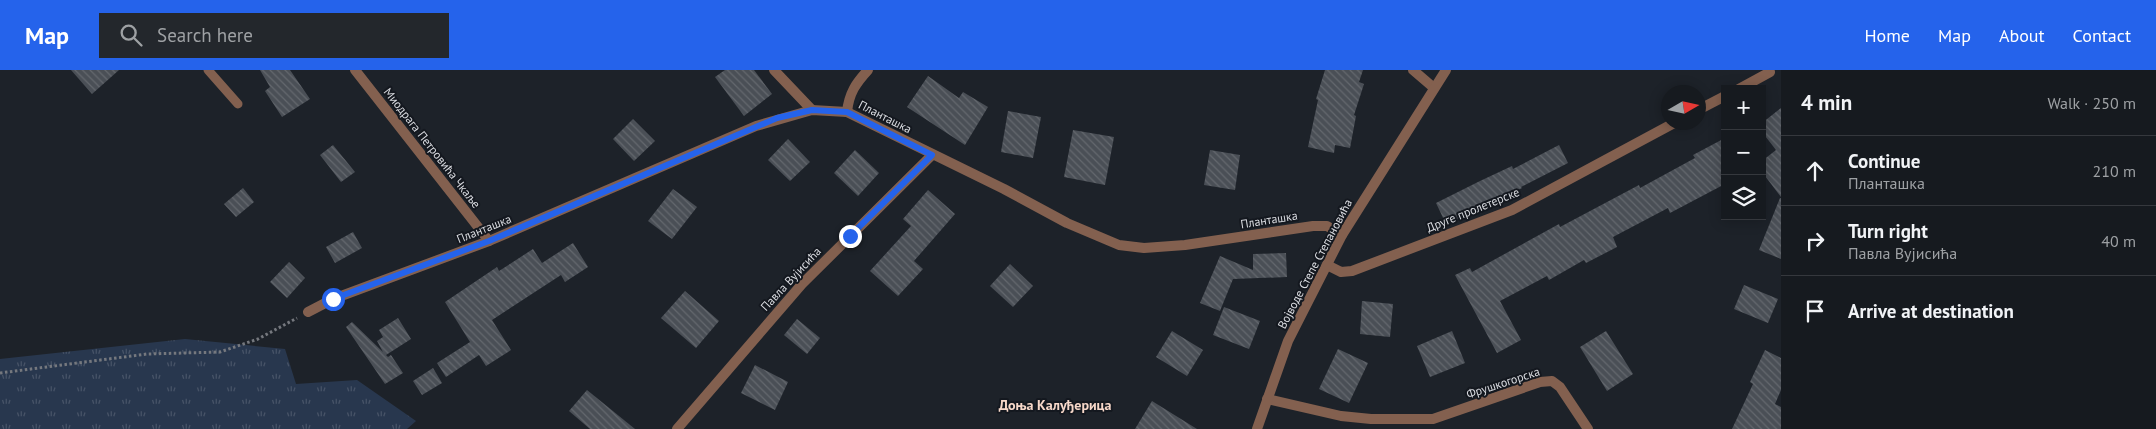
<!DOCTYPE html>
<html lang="en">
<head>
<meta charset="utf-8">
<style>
	:root { --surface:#161a1f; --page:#23272c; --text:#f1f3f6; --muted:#9ea1a4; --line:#35383d; --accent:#2563eb }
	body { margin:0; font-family:"PT Sans",sans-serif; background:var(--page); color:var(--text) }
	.controls { position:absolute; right:15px; top:15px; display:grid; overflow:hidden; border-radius:0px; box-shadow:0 2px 12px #0003 }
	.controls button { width:45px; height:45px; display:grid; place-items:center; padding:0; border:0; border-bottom:1px solid var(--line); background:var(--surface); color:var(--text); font:25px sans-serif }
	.compass { position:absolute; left:1661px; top:15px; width:45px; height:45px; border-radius:50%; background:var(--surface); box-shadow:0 2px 12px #0003; rotate:81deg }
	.stop { position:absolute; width:15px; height:15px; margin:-11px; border:4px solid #2563eb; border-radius:50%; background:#fff }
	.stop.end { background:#2563eb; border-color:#fff; box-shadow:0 1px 5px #0008 }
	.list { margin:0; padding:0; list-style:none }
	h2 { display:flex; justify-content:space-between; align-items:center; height:65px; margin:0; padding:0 20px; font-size:21px }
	h2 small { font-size:16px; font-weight:400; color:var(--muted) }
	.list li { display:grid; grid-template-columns:32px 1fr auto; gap:15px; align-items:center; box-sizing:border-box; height:70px; padding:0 20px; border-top:1px solid var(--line) }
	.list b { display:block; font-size:19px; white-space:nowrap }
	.list p { margin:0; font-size:16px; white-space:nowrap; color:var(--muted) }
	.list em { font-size:16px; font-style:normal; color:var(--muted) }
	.icon { flex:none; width:28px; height:28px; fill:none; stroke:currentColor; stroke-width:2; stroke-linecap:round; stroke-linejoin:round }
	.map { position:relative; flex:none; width:1781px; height:359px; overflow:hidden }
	header { display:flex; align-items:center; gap:30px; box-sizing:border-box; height:70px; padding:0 25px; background:var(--accent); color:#fff }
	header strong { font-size:24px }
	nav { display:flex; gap:28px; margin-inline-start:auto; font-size:18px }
	.search { width:350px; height:45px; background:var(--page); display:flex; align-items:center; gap:12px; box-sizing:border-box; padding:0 18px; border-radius:0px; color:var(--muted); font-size:19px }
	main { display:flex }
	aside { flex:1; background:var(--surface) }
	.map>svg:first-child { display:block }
	.grass { fill:url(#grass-tufts) }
	.building { fill:url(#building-back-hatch) }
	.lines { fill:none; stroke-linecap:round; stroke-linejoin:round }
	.path { stroke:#75787e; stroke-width:3; stroke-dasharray:2.5 2.5; stroke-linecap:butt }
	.service { stroke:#83604f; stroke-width:9 }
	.minor { stroke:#83604f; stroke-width:10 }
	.tertiary { stroke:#83604f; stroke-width:10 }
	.route { stroke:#2563eb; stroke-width:6 }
	.labels { text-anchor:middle; stroke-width:4; stroke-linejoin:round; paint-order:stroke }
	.street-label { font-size:12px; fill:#dadce1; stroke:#14181f }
	.neighbourhood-label { font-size:14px; font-weight:bold; fill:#f7d8c9; stroke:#14181f }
</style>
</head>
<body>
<header>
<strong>Map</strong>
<div class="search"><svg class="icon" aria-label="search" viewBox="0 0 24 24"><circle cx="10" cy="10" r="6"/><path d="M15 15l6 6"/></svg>Search here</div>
<nav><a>Home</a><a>Map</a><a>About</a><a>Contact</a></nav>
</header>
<main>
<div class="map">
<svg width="1781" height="359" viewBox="0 0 1781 359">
	<defs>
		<pattern id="grass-tufts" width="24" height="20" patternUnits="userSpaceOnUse" patternTransform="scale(1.25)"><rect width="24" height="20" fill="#28374e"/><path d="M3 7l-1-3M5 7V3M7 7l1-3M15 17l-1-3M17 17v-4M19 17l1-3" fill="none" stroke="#475367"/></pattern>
		<pattern id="building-back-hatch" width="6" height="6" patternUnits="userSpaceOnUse" patternTransform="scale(1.25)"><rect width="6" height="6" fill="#4a4f56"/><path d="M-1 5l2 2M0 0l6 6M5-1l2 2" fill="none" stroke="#64686e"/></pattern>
	</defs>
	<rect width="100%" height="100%" fill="#1d2229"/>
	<polygon class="grass" points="185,269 285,279 296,314 357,310 416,351 407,359 0,359 0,289"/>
	<g class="building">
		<polygon points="71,0 119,0 92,24"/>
		<polygon points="260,0 290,0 310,29 282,47 265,21 270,17"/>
		<polygon points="725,0 754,0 772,24 744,46 715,7"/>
		<polygon points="1325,0 1363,0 1359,12 1364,14 1354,45 1356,46 1350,78 1335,75 1334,83 1308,77 1318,30 1316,29"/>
		<polygon points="928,6 959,28 963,22 988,37 965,75 907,37"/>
		<polygon points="1781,38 1781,127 1762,102 1762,91 1776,80 1762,62 1762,53"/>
		<polygon points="1008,41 1041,47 1033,88 1001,82"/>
		<polygon points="633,49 655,71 634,91 613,69"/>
		<polygon points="1073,60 1114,67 1105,115 1064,107"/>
		<polygon points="1725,68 1725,114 1670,143 1668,138 1613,167 1617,177 1586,193 1584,190 1549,210 1547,206 1500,231 1521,270 1497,283 1455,205 1470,198 1472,202 1559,154 1560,157 1639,115 1640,118 1695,88 1693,85"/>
		<polygon points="788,69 810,92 790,111 768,90"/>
		<polygon points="333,75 355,102 341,112 320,85"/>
		<polygon points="1559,75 1568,93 1521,117 1522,118 1446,154 1436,133 1480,111 1512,96 1513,99"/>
		<polygon points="855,80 879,103 858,126 834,103"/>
		<polygon points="1210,80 1240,85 1235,120 1204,115"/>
		<polygon points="243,118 254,132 236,147 224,134"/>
		<polygon points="673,119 697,137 672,169 648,151"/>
		<polygon points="928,120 955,144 914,191 923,199 898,226 870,201 911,156 903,149"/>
		<polygon points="1780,128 1781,128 1781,189 1759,180"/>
		<polygon points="353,162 362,178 335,193 326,177"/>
		<polygon points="573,173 588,197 565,212 561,205 492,250 511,280 486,296 479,285 446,307 437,293 470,272 445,232 497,197 499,201 533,179 542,193"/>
		<polygon points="1286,183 1287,207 1233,209 1220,241 1200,233 1220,186 1253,200 1253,184"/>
		<polygon points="289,192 305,208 287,228 270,212"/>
		<polygon points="1010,194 1033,216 1013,237 990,216"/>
		<polygon points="1744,215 1778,229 1768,253 1734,239"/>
		<polygon points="685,221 719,251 696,278 661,248"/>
		<polygon points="1362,231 1393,234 1390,267 1360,264"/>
		<polygon points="1224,237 1260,251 1249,279 1213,265"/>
		<polygon points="398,248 411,269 386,285 388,287 391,285 403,303 385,314 346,257 352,252 383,282 377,271 383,267 379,260"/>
		<polygon points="797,249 820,268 807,284 784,265"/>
		<polygon points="1172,261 1203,280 1187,306 1156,287"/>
		<polygon points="1452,261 1465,293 1430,307 1417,276"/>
		<polygon points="1606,261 1633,304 1607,321 1580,277"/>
		<polygon points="1338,279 1368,293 1349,333 1319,319"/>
		<polygon points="1765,280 1781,288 1781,320 1775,334 1781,337 1781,359 1732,359 1753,314 1750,312"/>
		<polygon points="755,295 788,312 775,340 741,323"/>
		<polygon points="433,298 442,313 422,325 413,311"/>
		<polygon points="587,320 635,359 590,359 569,341"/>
		<polygon points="1152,331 1197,359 1135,359"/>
	</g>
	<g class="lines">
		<polyline class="path" points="0,303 147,284 220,282 258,269 297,248"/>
		<polyline class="service" points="208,0 238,34"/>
		<g class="minor">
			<polyline points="355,0 489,171"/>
			<polyline points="774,0 812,40"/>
			<polyline points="1413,0 1434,18"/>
			<polyline points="1739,19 1770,2"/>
			<polyline points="1698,40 1725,26"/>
			<path d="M847,42C849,23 856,13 868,0"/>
			<polyline points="1327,195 1341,202 1352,201 1512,140 1676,52"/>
			<polyline points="308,242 333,229 489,171 756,56 812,40 847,42 1004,119 1067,153 1119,175 1144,178 1185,175 1313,156 1327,156 1342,165"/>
			<polyline points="1267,329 1341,346 1371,349 1433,349 1540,312 1552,311 1560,317 1588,359"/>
			<polyline points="677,359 802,214 932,85"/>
		</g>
		<polyline class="tertiary" points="1257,359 1288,271 1342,165 1446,0"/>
	</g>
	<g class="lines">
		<polyline class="route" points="333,229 489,171 777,48 812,40 847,42 932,85 850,166"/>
	</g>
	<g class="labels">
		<g class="street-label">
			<text transform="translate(885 47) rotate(27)" y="4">Планташка</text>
			<text transform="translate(432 78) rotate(52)" y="4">Миодрага Петровића Чкаље</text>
			<text transform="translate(1473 140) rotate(-22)" y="4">Друге пролетерске</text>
			<text transform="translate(1269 150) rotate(-9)" y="4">Планташка</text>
			<text transform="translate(484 159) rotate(-22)" y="4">Планташка</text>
			<text transform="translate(1315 194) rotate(-62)" y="4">Војводе Степе Степановића</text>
			<text transform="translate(791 209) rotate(-47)" y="4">Павла Вујисића</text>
			<text transform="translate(1503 313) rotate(-18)" y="4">Фрушкогорска</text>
		</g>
		<g class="neighbourhood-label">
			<text x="1055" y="340">Доња Калуђерица</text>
		</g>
	</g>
</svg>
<div class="controls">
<button>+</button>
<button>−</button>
<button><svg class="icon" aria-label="layers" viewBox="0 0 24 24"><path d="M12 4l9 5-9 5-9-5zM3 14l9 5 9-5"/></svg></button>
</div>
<svg class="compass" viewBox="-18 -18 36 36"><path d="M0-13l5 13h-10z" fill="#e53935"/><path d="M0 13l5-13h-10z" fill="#9ea1a4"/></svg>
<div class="stop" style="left:333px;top:229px"></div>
<div class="stop end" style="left:850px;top:166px"></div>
</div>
<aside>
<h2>4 min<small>Walk · 250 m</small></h2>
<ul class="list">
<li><svg class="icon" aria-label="ahead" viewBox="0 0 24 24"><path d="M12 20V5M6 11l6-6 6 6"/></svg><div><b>Continue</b><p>Планташка</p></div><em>210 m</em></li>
<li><svg class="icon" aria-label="right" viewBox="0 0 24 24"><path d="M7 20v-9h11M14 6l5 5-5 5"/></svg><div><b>Turn right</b><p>Павла Вујисића</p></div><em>40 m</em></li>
<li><svg class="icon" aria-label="arrive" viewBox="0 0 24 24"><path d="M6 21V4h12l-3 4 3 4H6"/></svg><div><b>Arrive at destination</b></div></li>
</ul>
</aside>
</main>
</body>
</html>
